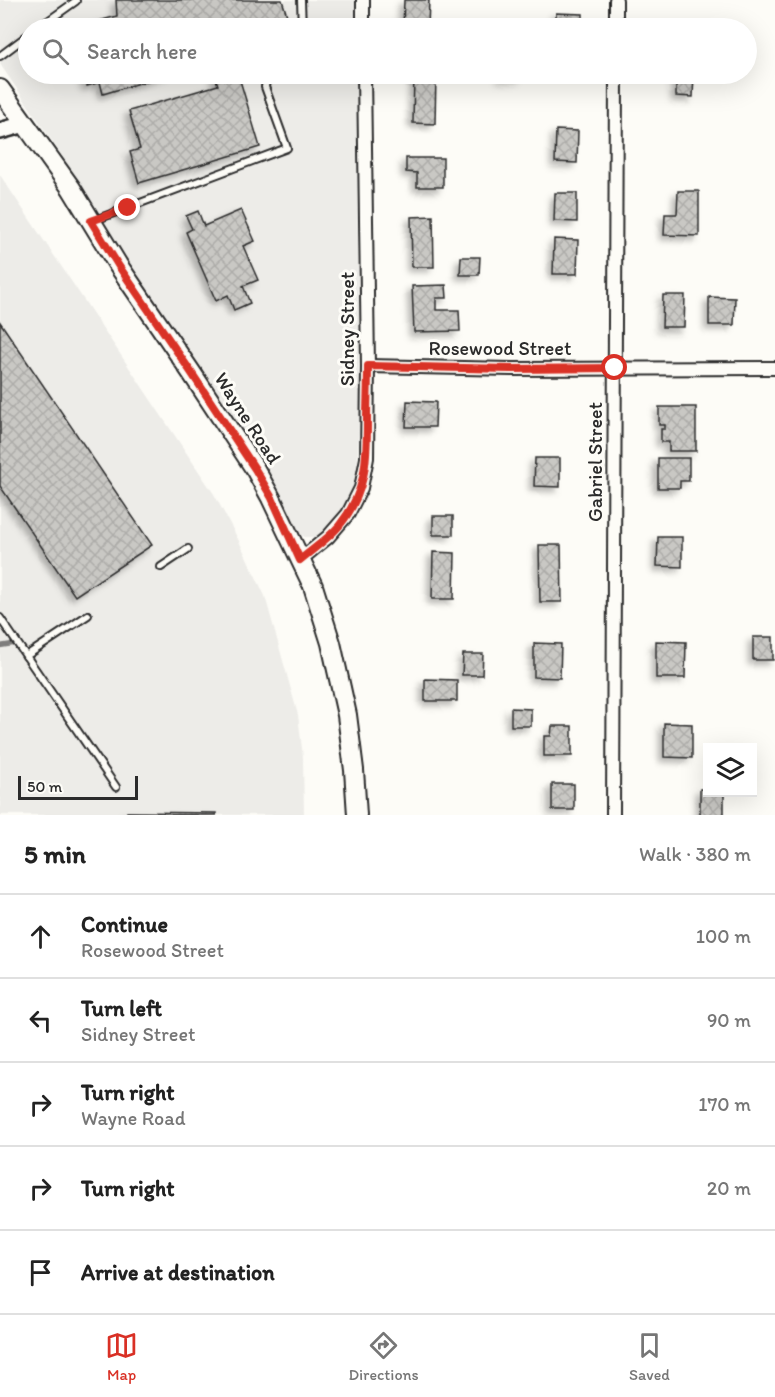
<!DOCTYPE html>
<html lang="en">
<head>
<meta charset="utf-8">
<style>
	:root { --surface:#fff; --page:#f2f2f2; --text:#222; --muted:#767676; --line:#e0e0e0; --accent:#d93025 }
	body { margin:0; font-family:Itim,sans-serif; background:var(--page); color:var(--text) }
	.controls { position:absolute; right:18px; bottom:18px; display:grid; overflow:hidden; border-radius:0px; box-shadow:0 6px 24px #0002 }
	.controls button { width:54px; height:54px; display:grid; place-items:center; padding:0; border:0; border-bottom:2px solid var(--line); background:var(--surface); color:var(--text); font:30px sans-serif }
	.scale { position:absolute; left:18px; bottom:15px; width:120px; box-sizing:border-box; padding-left:6px; border:3px solid #2b2b2b; border-top:0; font-size:16px; line-height:21px; white-space:nowrap; color:#2b2b2b; -webkit-text-stroke:4px #fdfcf7; paint-order:stroke }
	.stop { position:absolute; width:18px; height:18px; margin:-14px; border:4px solid #d93025; border-radius:50%; background:#fff }
	.stop.end { background:#d93025; border-color:#fff; box-shadow:0 2px 6px #0008 }
	.list { margin:0; padding:0; list-style:none }
	h2 { display:flex; justify-content:space-between; align-items:center; height:78px; margin:0; padding:0 24px; font-size:26px }
	h2 small { font-size:20px; font-weight:400; color:var(--muted) }
	.list li { display:grid; grid-template-columns:39px 1fr auto; gap:18px; align-items:center; box-sizing:border-box; height:84px; padding:0 24px; border-top:2px solid var(--line) }
	.list b { display:block; font-size:22px; white-space:nowrap }
	.list p { margin:0; font-size:20px; white-space:nowrap; color:var(--muted) }
	.list em { font-size:20px; font-style:normal; color:var(--muted) }
	.icon { flex:none; width:33px; height:33px; fill:none; stroke:currentColor; stroke-width:2; stroke-linecap:round; stroke-linejoin:round }
	.map { position:relative; flex:none; width:775px; height:815px; overflow:hidden }
	.search { position:absolute; background:var(--surface); box-shadow:0 6px 24px #0002; left:18px; right:18px; top:18px; height:66px; display:flex; align-items:center; gap:15px; box-sizing:border-box; padding:0 21px; border-radius:33px; color:var(--muted); font-size:22px }
	.sheet { height:498px; background:var(--surface) }
	nav { display:flex; justify-content:space-around; align-items:center; box-sizing:border-box; height:84px; border-top:2px solid var(--line); background:var(--surface); font-size:16px; color:var(--muted) }
	nav a { display:grid; justify-items:center; gap:3px }
	nav .on { color:var(--accent) }
	.map>svg:first-child { display:block }
	.built { fill:#edece8 }
	.lines { fill:none; stroke-linecap:round; stroke-linejoin:round }
	.stream { stroke:#7e7d7b; stroke-width:4.5 }
	.building { fill:url(#building-cross-hatch); stroke:#2b2b2b; stroke-width:1.5; filter:url(#shadow) }
	.service-casing { stroke:#2b2b2b; stroke-width:10 }
	.minor-casing { stroke:#2b2b2b; stroke-width:16 }
	.tertiary-casing { stroke:#2b2b2b; stroke-width:20 }
	.secondary-casing { stroke:#2b2b2b; stroke-width:22 }
	.service { stroke:#fdfcf7; stroke-width:6 }
	.minor { stroke:#fdfcf7; stroke-width:12 }
	.tertiary { stroke:#fdfcf7; stroke-width:15 }
	.secondary { stroke:#fdfcf7; stroke-width:18 }
	.route { stroke:#d93025; stroke-width:8 }
	.labels { text-anchor:middle; stroke-width:6; stroke-linejoin:round; paint-order:stroke }
	.street-label { font-size:20px; fill:#2b2b2b; stroke:#fdfcf7 }
</style>
</head>
<body>
<div class="map">
<svg width="775" height="815" viewBox="0 0 775 815">
	<defs>
		<pattern id="building-cross-hatch" width="8" height="8" patternUnits="userSpaceOnUse" patternTransform="scale(1.5)"><rect width="8" height="8" fill="#c9c8c4"/><path d="M0 0l8 8M0 8l8-8" fill="none" stroke="#adaca9"/></pattern>
		<filter id="shadow"><feDropShadow dx="-4.5" dy="4.5" stdDeviation="3" flood-color="#0004"/></filter>
	</defs>
	<rect width="100%" height="100%" fill="#fdfcf7"/>
	<filter id="ink" filterUnits="userSpaceOnUse"><feTurbulence type="fractalNoise" baseFrequency=".0167" numOctaves="2"/><feDisplacementMap in="SourceGraphic" scale="12" xChannelSelector="R" yChannelSelector="G"/><feConvolveMatrix kernelMatrix="1 2 1 2 8 2 1 2 1" color-interpolation-filters="sRGB"/></filter>
	<g filter="url(#ink)">
		<g class="built">
			<polygon points="0,0 355,0 355,28 28,28 28,74 356,74 360,411 357,473 353,492 344,507 333,525 322,534 314,537 305,537 298,533 256,458 119,250 63,157 0,64"/>
			<polygon points="0,175 214,494 238,539 265,596 298,715 303,757 304,815 0,815"/>
		</g>
		<g class="lines">
			<polyline class="stream" points="0,646 19,643"/>
		</g>
		<g class="building">
			<polygon points="116,0 282,0 291,28 73,28 117,16"/>
			<polygon points="404,0 429,0 428,28 403,28"/>
			<polygon points="556,13 583,14 583,28 556,28"/>
			<polygon points="83,74 170,74 103,94 100,82 87,86"/>
			<polygon points="214,74 228,74 229,77 239,77 260,147 139,183 130,152 140,149 129,111 218,85"/>
			<polygon points="414,74 436,74 435,124 413,123"/>
			<rect x="502" y="74" width="20" height="3"/>
			<polygon points="676,74 694,74 693,97 676,96"/>
			<polygon points="556,130 578,131 577,163 555,162"/>
			<polygon points="406,158 443,158 443,187 417,187 417,173 406,172"/>
			<polygon points="678,191 699,191 699,236 664,235 665,214 677,214"/>
			<polygon points="555,193 577,193 577,222 554,221"/>
			<polygon points="241,210 255,241 243,246 258,280 243,286 250,303 234,310 228,295 216,301 186,232 192,229 186,216 198,211 204,226"/>
			<polygon points="433,216 434,267 412,267 411,217"/>
			<polygon points="554,239 578,240 577,274 553,274"/>
			<polygon points="461,257 480,257 479,275 460,275"/>
			<polygon points="446,285 447,298 436,298 436,310 459,310 460,331 414,332 412,286"/>
			<polygon points="663,295 685,295 684,327 662,327"/>
			<polygon points="709,297 735,298 734,325 709,325"/>
			<polygon points="0,322 152,545 75,596 0,486"/>
			<polygon points="407,401 436,402 435,427 406,427"/>
			<polygon points="659,407 696,407 696,451 669,451 669,442 661,442 661,429 665,429 665,425 659,425"/>
			<polygon points="535,458 560,458 560,487 534,486"/>
			<polygon points="658,458 689,458 689,481 680,481 680,488 658,488"/>
			<rect x="433" y="516" width="20" height="19"/>
			<polygon points="658,537 682,537 682,567 657,566"/>
			<polygon points="539,545 561,545 562,602 540,602"/>
			<polygon points="433,552 455,553 454,599 432,599"/>
			<rect x="753" y="637" width="20" height="23"/>
			<polygon points="656,641 686,642 685,678 656,678"/>
			<polygon points="534,643 561,644 560,678 534,677"/>
			<polygon points="463,654 483,654 482,675 462,675"/>
			<polygon points="425,679 457,680 457,701 425,701"/>
			<polygon points="511,708 531,709 531,726 511,726"/>
			<polygon points="664,723 692,724 692,758 664,757"/>
			<polygon points="552,726 572,726 572,756 544,756 544,736 551,736"/>
			<rect x="552" y="784" width="22" height="26"/>
			<polygon points="700,789 708,789 708,792 724,792 724,815 700,815"/>
			<polygon points="127,812 216,813 216,815 127,815"/>
		</g>
		<g class="lines">
			<defs>
				<g id="service">
					<polyline points="301,0 302,28"/>
					<polyline points="38,28 76,1"/>
					<polyline points="0,56 28,35"/>
					<polyline points="95,220 287,148 265,87 267,75 268,74"/>
					<polyline points="161,567 188,549"/>
					<polyline points="0,618 116,787"/>
					<polyline points="26,656 88,615"/>
				</g>
				<g id="minor">
					<polyline points="363,0 363,28"/>
					<polyline points="616,0 616,28"/>
					<polyline points="368,366 511,369 775,368"/>
					<polyline points="300,560 328,537 348,514 361,488 367,458 368,366 364,74"/>
					<polyline points="613,815 616,74"/>
				</g>
				<polyline id="tertiary" points="0,131 25,124"/>
				<polyline id="secondary" points="0,89 71,188 118,265 191,372 255,469 271,498 313,586 331,643 347,715 354,770 357,815"/>
			</defs>
			<use href="#service" class="service-casing"/>
			<use href="#minor" class="minor-casing"/>
			<use href="#tertiary" class="tertiary-casing"/>
			<use href="#secondary" class="secondary-casing"/>
			<use href="#service" class="service"/>
			<use href="#minor" class="minor"/>
			<use href="#tertiary" class="tertiary"/>
			<use href="#secondary" class="secondary"/>
		</g>
	</g>
	<g class="lines" filter="url(#ink)">
		<path class="route" d="M128,208L91,221L118,265L191,372L255,469L272,498L300,560C313,549 328,539 339,526C366,493 367,462 367,421C367,403 368,384 368,366L511,369L615,368"/>
	</g>
	<g class="labels">
		<g class="street-label">
			<text transform="translate(347 329) rotate(-90)" y="7">Sidney Street</text>
			<text x="500" y="355">Rosewood Street</text>
			<text transform="translate(248 418) rotate(57)" y="7">Wayne Road</text>
			<text transform="translate(595 462) rotate(-90)" y="7">Gabriel Street</text>
		</g>
	</g>
</svg>
<div class="controls">
<button><svg class="icon" aria-label="layers" viewBox="0 0 24 24"><path d="M12 4l9 5-9 5-9-5zM3 14l9 5 9-5"/></svg></button>
</div>
<div class="scale">50 m</div>
<div class="stop" style="left:615px;top:368px"></div>
<div class="stop end" style="left:128px;top:208px"></div>
<div class="search"><svg class="icon" aria-label="search" viewBox="0 0 24 24"><circle cx="10" cy="10" r="6"/><path d="M15 15l6 6"/></svg>Search here</div>
</div>
<section class="sheet">
<h2>5 min<small>Walk · 380 m</small></h2>
<ul class="list">
<li><svg class="icon" aria-label="ahead" viewBox="0 0 24 24"><path d="M12 20V5M6 11l6-6 6 6"/></svg><div><b>Continue</b><p>Rosewood Street</p></div><em>100 m</em></li>
<li><svg class="icon" aria-label="left" viewBox="0 0 24 24"><path d="M17 20v-9H6M10 6l-5 5 5 5"/></svg><div><b>Turn left</b><p>Sidney Street</p></div><em>90 m</em></li>
<li><svg class="icon" aria-label="right" viewBox="0 0 24 24"><path d="M7 20v-9h11M14 6l5 5-5 5"/></svg><div><b>Turn right</b><p>Wayne Road</p></div><em>170 m</em></li>
<li><svg class="icon" aria-label="right" viewBox="0 0 24 24"><path d="M7 20v-9h11M14 6l5 5-5 5"/></svg><div><b>Turn right</b></div><em>20 m</em></li>
<li><svg class="icon" aria-label="arrive" viewBox="0 0 24 24"><path d="M6 21V4h12l-3 4 3 4H6"/></svg><div><b>Arrive at destination</b></div></li>
</ul>
</section>
<nav>
<a class="on"><svg class="icon" aria-label="map" viewBox="0 0 24 24"><path d="M3 6l6-2 6 2 6-2v14l-6 2-6-2-6 2zM9 4v14M15 6v14"/></svg>Map</a>
<a><svg class="icon" aria-label="directions" viewBox="0 0 24 24"><path d="M12 3l9 9-9 9-9-9zM9 14v-3h6M13 9l2 2-2 2"/></svg>Directions</a>
<a><svg class="icon" aria-label="saved" viewBox="0 0 24 24"><path d="M7 4h10v16l-5-4-5 4z"/></svg>Saved</a>
</nav>
</body>
</html>
